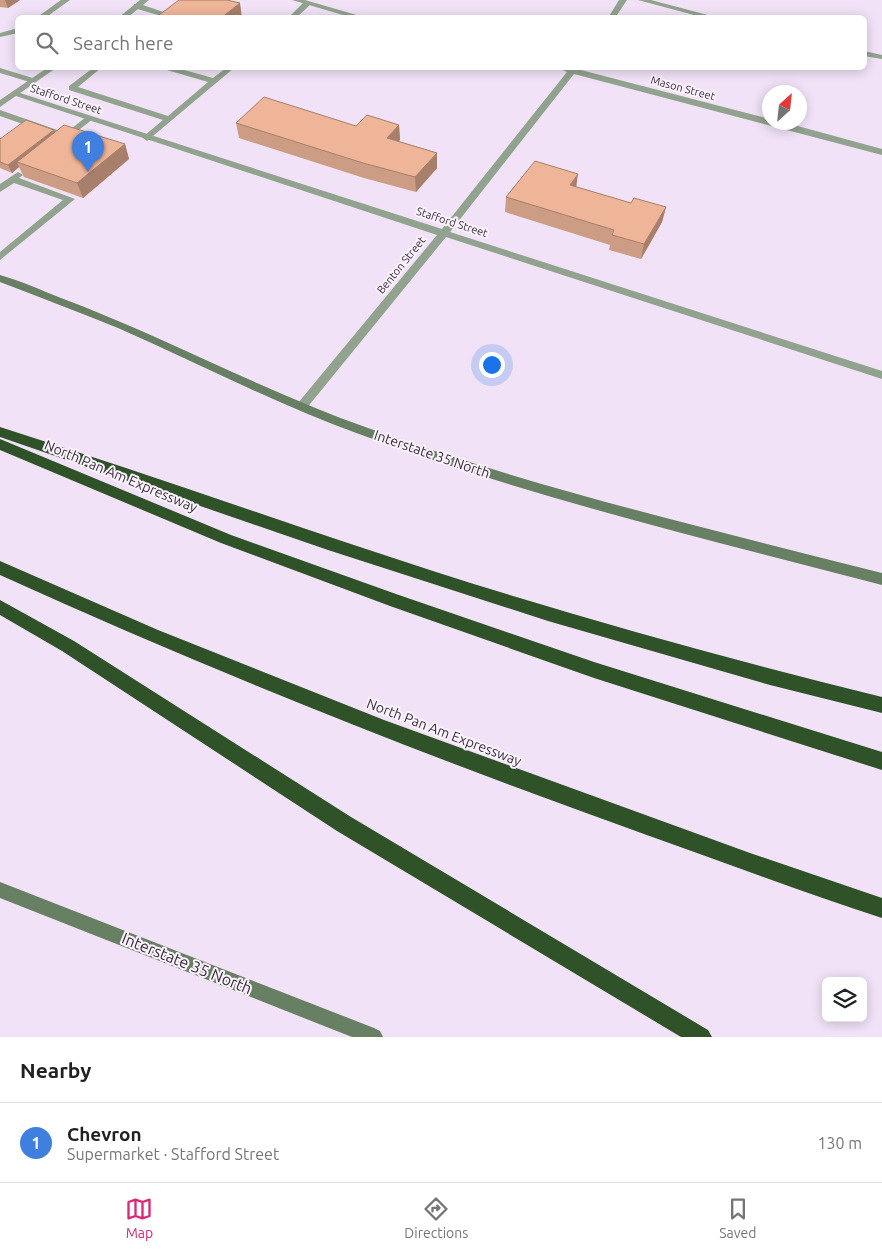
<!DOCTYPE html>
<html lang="en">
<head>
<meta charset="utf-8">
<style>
	:root { --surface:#fff; --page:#f6f6f6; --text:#202124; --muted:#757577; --line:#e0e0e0; --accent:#db2777 }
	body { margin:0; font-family:Ubuntu,sans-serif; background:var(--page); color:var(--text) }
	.controls { position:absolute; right:15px; bottom:15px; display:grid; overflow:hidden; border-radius:8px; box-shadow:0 2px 12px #0003 }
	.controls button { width:45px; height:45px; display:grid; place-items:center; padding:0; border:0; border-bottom:1px solid var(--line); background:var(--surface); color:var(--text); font:25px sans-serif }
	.compass { position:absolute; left:762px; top:85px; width:45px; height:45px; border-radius:50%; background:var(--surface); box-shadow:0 2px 12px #0003; rotate:27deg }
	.you { position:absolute; left:491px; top:364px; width:18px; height:18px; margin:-12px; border:4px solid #fff; border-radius:50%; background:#1a73e8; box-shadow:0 0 0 8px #1a73e833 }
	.badge { display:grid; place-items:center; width:32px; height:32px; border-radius:50%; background:var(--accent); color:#fff; font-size:16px; font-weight:700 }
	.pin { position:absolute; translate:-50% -41px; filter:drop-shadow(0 1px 2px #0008) }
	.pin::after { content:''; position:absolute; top:26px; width:18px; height:15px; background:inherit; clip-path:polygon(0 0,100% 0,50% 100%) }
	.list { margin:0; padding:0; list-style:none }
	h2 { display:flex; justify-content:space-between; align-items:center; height:65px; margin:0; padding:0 20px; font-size:21px }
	h2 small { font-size:16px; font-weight:400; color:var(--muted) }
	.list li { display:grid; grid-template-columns:32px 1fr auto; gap:15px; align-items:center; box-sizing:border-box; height:80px; padding:0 20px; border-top:1px solid var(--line) }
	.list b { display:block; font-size:19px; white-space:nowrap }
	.list p { margin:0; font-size:16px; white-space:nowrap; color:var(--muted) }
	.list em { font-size:16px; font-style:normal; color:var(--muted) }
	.icon { flex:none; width:28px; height:28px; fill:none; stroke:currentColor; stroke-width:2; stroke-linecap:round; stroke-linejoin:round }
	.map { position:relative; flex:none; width:882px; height:1037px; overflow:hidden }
	.search { position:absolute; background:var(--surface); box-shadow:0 2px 12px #0003; left:15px; right:15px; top:15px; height:55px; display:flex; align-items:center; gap:12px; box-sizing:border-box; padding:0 18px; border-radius:8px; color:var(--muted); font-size:19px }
	.sheet { height:145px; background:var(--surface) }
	nav { display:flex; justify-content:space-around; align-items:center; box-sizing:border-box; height:70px; border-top:1px solid var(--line); background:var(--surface); font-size:14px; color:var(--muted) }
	nav a { display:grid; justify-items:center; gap:2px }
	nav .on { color:var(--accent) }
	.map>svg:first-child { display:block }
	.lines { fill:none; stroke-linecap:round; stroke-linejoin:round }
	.service { fill:#91a28e; fill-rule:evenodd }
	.minor { fill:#91a28e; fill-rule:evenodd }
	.tertiary { fill:#91a28e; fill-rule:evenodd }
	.secondary { fill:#677f62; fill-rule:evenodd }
	.motorway { fill:#2f5229; fill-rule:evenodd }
	.wall { fill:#cd9c84 }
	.shaded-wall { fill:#a77f6b }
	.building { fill:#eeb599; stroke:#a77f6b }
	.labels { text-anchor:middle; stroke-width:4; stroke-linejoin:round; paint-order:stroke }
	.far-street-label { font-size:11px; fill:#363038; stroke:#fbf2fe }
	.street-label { font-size:14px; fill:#363038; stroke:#fbf2fe }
	.near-street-label { font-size:16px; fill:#363038; stroke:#fbf2fe }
</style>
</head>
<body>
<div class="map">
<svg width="882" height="1037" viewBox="0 0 882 1037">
	<rect width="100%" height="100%" fill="#f1e2f7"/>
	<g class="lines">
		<g class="service">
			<polygon points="61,0 70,0 45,18 36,18"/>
			<polygon points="305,1 312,3 296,18 288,18"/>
			<polygon points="134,4 140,4 175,16 168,18 134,8"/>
			<polygon points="222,9 252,18 239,18 222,13"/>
			<polygon points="18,28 18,33 0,37 0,33"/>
			<polygon points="0,68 36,79 37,81 33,83 0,73"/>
			<polygon points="93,68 101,68 78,87 168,116 208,82 167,70 166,68 177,68 213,78 226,68 234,68 147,141 143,138 144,136 163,120 69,90 69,86"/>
			<polygon points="0,110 66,133 86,117 93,119 63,142 59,139 60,137 0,116"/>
			<polygon points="18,172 23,175 19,178 75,199 0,260 0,252 63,200 14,183 0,192 0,184"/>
		</g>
		<g class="minor">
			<polygon points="292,0 305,0 367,18 353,18"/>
			<polygon points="619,0 627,0 615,18 608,18"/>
			<polygon points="638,0 651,0 719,18 705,18"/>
			<polygon points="864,51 882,55 882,59 864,56"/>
			<polygon points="558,68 578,68 577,69 770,119 770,122 783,122 882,149 882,155 574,74 450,232 882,371 882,379 446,237 306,409 298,409 296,406 298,403 437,235 10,94 17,92 442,229 567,72"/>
		</g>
		<g class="tertiary">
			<polygon points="140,0 149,0 127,18 118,18"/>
			<polygon points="47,68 56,68 0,107 0,100"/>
		</g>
		<g class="secondary">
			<path d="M0,275C21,281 41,290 61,298C165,337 263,391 368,428C535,488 709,529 882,573V585C706,539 529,497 359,434C276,404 198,363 118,328C79,312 39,297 0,282Z"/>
			<polygon points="0,882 374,1028 380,1031 383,1037 352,1037 0,898"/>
		</g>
		<g class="motorway">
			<path d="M0,427C146,473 290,525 436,572C583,619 732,660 882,697V713L770,685L548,621L328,550L0,437Z"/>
			<polygon points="0,439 231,535 396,594 594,662 882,752 882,770 594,678 390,606 221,543 0,450"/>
			<path d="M0,561L158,630L384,720L750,853L882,898V918C802,892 723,862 644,834C426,756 211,671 0,575Z"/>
			<polygon points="0,600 74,641 351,817 708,1030 712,1037 681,1037 337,831 62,651 0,615"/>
		</g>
	</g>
	<g class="wall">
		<polygon points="0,0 20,0 8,8 0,7"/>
		<polygon points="236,123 356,126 399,125 400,140 398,141 437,153 437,168 416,192 364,178 239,138"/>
		<polygon points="55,132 125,144 129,159 83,198 24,177 19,167 12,173 0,168 0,139"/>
		<polygon points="576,187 631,203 666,207 662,222 641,259 609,250 610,245 505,212 506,197"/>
	</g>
	<g class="shaded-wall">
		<polygon points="5,0 20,0 8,8"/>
		<polygon points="240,3 242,18 221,18"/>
		<polygon points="399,125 400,140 388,153 387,138"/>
		<polygon points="54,130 57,138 17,162 19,167 12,173 8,165"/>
		<polygon points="125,144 129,159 83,198 77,183"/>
		<polygon points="437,153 437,168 416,192 415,177"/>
		<polygon points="578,174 576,189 570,185"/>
		<polygon points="666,207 662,222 641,259 644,244"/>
	</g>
	<g class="building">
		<polygon points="179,0 227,0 240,3 221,18 155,18"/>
		<polygon points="264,97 356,126 367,115 399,125 387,138 437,153 415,177 363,163 236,123"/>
		<polygon points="26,120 54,130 8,165 0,162 0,139"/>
		<polygon points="64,125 125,144 77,183 17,162"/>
		<polygon points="535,161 578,174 570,185 631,203 634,198 666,207 644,244 612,235 614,230 506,197"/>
	</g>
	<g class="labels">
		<g class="far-street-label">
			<text transform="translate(683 88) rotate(15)" y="4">Mason Street</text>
			<text transform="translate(66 99) rotate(18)" y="4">Stafford Street</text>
			<text transform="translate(452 222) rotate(18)" y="4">Stafford Street</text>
			<text transform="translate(401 265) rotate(-51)" y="4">Benton Street</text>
		</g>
		<g class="street-label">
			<text transform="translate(432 454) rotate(19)" y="5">Interstate 35 North</text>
			<text transform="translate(121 476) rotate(23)" y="5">North Pan Am Expressway</text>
			<text transform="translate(444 732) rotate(21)" y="5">North Pan Am Expressway</text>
		</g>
		<g class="near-street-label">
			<text transform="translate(187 963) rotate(22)" y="6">Interstate 35 North</text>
		</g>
	</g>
</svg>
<div class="controls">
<button><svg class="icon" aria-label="layers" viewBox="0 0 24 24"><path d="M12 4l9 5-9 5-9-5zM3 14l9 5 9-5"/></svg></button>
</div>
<svg class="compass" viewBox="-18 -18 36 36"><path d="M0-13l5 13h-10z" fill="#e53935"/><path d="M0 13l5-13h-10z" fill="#757577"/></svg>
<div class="you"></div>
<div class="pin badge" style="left:88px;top:172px;background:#3f7fe0">1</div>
<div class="search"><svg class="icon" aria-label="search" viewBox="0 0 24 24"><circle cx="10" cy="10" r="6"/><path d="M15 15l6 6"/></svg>Search here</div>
</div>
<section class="sheet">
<h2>Nearby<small></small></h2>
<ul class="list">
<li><span class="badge" style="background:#3f7fe0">1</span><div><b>Chevron</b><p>Supermarket · Stafford Street</p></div><em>130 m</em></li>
</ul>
</section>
<nav>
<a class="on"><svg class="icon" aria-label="map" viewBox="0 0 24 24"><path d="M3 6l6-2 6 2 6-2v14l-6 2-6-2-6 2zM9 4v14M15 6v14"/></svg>Map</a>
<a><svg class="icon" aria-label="directions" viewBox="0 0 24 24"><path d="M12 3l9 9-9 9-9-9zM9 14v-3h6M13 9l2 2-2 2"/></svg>Directions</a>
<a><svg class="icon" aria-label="saved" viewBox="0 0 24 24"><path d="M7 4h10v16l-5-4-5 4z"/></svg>Saved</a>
</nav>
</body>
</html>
